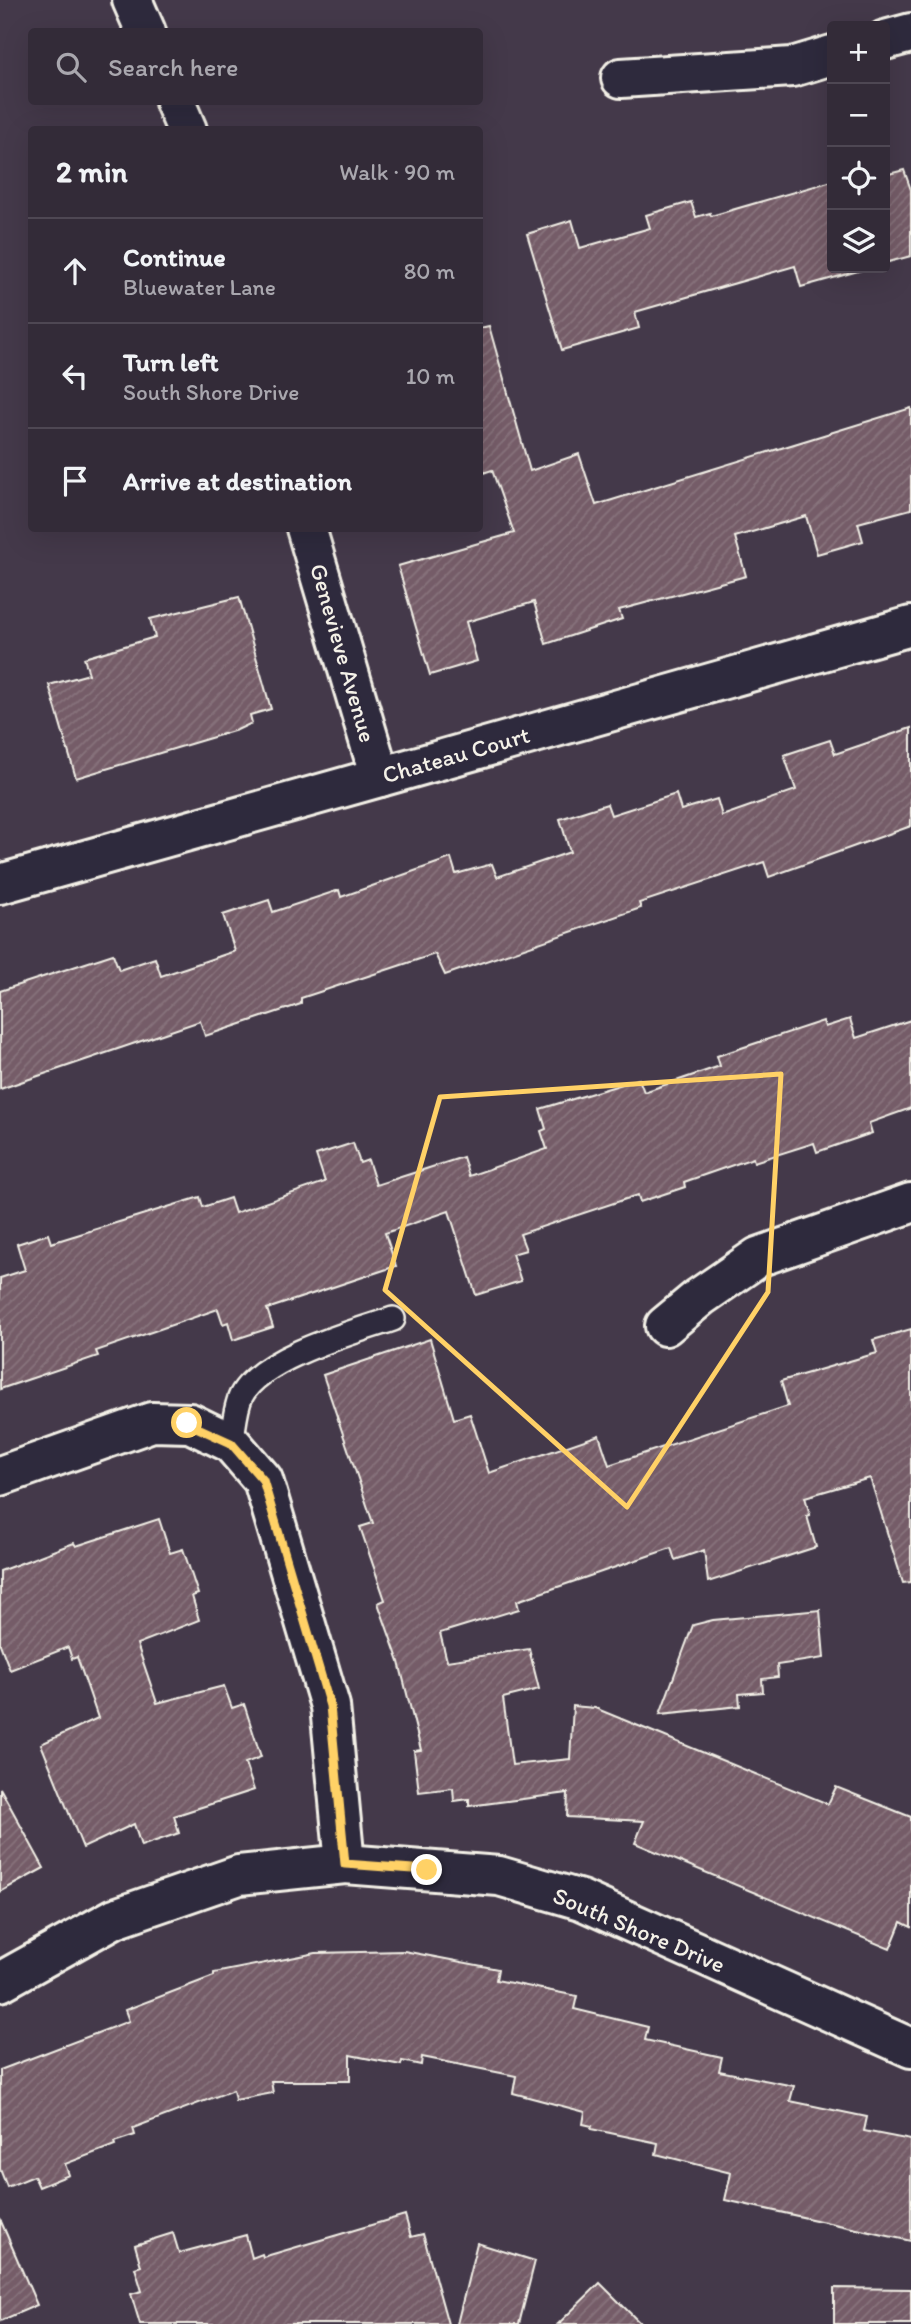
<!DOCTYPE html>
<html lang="en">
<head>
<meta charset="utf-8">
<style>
	:root { --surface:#332b38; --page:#3b3340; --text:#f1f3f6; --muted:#a9a7ae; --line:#4e4753 }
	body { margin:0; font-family:Itim,sans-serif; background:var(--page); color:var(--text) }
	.controls { position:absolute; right:21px; top:21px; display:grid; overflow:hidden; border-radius:7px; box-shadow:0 7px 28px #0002 }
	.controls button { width:63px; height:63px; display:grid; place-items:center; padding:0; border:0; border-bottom:2px solid var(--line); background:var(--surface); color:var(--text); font:35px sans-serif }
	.stop { position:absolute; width:21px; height:21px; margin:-16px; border:5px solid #ffd166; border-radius:50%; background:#fff }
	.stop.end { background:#ffd166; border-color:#fff; box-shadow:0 2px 7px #0008 }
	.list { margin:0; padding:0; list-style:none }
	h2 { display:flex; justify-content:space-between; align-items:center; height:91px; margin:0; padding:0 28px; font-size:30px }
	h2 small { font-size:23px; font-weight:400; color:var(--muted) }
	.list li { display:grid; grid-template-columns:46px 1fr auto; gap:21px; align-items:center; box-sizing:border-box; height:105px; padding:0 28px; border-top:2px solid var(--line) }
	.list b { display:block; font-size:26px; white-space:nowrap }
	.list p { margin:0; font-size:23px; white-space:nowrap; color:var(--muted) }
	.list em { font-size:23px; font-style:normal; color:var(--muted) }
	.icon { flex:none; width:38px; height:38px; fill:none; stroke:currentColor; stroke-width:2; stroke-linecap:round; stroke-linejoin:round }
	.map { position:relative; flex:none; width:911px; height:2324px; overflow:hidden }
	.search { position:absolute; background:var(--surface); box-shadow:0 7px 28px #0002; left:28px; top:28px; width:455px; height:77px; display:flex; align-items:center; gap:18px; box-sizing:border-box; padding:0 24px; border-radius:7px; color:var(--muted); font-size:26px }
	.panel { position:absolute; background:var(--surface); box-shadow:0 7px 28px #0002; left:28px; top:126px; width:455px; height:406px; border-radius:7px }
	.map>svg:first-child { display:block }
	.building { fill:url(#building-hatch); stroke:#f4f1e8; stroke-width:2 }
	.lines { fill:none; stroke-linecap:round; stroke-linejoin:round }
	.service-casing { stroke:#f4f1e8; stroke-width:28 }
	.minor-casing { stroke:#f4f1e8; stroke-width:44 }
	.tertiary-casing { stroke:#f4f1e8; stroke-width:44 }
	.service { stroke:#2f2a3d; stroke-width:23 }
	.minor { stroke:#2f2a3d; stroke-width:38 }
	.tertiary { stroke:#2f2a3d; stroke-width:38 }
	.route { stroke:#ffd166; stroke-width:9 }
	.marked { fill:none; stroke:#ffd166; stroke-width:5; stroke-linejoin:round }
	.labels { text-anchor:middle; stroke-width:5; stroke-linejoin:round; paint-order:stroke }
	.street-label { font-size:24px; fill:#f4f1e8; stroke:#2f2a3d }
</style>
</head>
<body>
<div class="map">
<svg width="911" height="2324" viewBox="0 0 911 2324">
	<defs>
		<pattern id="building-hatch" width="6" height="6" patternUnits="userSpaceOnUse" patternTransform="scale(1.75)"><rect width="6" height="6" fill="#745c67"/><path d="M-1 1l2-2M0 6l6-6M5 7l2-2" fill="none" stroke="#88747d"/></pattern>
	</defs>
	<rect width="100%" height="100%" fill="#44394a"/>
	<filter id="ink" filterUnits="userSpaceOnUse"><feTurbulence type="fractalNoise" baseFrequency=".0143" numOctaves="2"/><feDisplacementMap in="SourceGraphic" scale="14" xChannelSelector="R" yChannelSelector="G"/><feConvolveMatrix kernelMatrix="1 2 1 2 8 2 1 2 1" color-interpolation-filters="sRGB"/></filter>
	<g filter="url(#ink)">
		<g class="building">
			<polygon points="904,170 911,190 911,256 885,263 885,175"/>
			<polygon points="832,181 832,268 869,268 801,287 795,266 635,312 639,328 562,350 527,234 572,220 580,248 650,228 646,215 691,202 696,217 710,213 711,216"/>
			<polygon points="489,326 530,471 579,454 596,505 911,408 911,509 858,523 863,541 817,554 806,516 735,537 746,576 619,610 622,619 546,644 534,602 466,622 477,661 430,675 398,566 514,533 492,470 480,474 480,328"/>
			<polygon points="239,597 271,709 250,715 252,723 237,730 76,778 49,685 89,674 84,658 155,637 150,619"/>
			<polygon points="911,728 911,826 769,877 764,862 639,903 641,908 445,975 435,954 301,998 301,1004 205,1036 200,1021 0,1089 0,991 113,954 119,970 155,958 161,976 235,951 223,915 269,900 273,912 339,890 341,897 451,858 456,874 492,864 497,877 570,852 560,819 607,804 611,815 676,794 681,810 717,799 722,816 796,790 784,755 830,740 835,754"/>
			<polygon points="850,1019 856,1038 911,1020 911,1108 869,1123 872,1133 817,1152 814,1143 754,1162 753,1158 684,1182 685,1187 640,1202 638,1195 520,1234 526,1250 512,1254 521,1281 476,1295 449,1211 385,1233 396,1266 267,1309 273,1327 233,1340 228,1322 223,1324 218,1309 96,1351 98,1356 0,1389 0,1278 25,1270 17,1244 48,1234 51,1243 200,1197 203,1207 230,1198 235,1213 325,1182 316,1155 353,1143 360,1163 368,1160 376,1185 463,1157 469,1176 547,1149 541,1131 546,1129 540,1109 639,1079 644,1092 720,1066 717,1056 823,1021 825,1027"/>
			<polygon points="911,1329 911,1582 903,1583 870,1478 805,1497 810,1515 807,1516 816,1547 708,1582 704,1550 675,1560 671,1548 517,1601 519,1609 440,1633 447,1661 529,1649 539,1689 503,1698 512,1765 570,1759 573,1706 595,1708 828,1804 836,1787 911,1817 911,1927 901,1922 890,1949 635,1843 644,1821 567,1817 568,1793 469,1806 469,1799 454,1801 453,1788 419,1792 414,1751 421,1750 399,1662 378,1603 385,1600 360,1527 373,1523 323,1375 430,1339 454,1419 470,1414 489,1473 599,1435 609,1465 788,1406 781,1381 877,1353 873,1340"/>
			<polygon points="159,1519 170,1553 183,1549 198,1594 192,1596 199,1620 137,1644 157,1703 224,1686 232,1708 244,1704 261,1757 245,1763 254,1790 174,1816 179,1833 141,1846 134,1824 83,1848 41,1744 98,1718 77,1657 72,1659 68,1647 10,1670 0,1644 0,1571 74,1543 76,1546"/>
			<polygon points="820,1610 824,1658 777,1665 778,1677 762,1679 763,1692 739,1694 740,1706 660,1714 693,1625 713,1620"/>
			<polygon points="0,1788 44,1868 0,1892"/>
			<polygon points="404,1951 498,1969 496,1980 577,1996 574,2009 648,2027 645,2040 722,2057 719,2071 794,2086 790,2101 867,2117 864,2131 911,2140 911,2241 725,2200 731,2173 656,2154 658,2143 591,2129 592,2126 583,2124 585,2112 513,2093 516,2076 422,2057 421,2065 402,2061 401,2065 350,2055 350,2081 271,2081 273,2093 235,2100 233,2090 133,2128 135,2135 114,2142 115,2145 65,2164 69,2175 39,2187 34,2176 7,2187 0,2169 0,2070 129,2021 125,2010 214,1976 214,1973 316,1953"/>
			<polygon points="405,2215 411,2237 423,2234 448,2324 140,2324 131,2294 142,2291 135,2268 141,2266 135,2245 173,2233 179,2253 246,2235 252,2258 262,2254 263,2257"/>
			<polygon points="0,2219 37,2305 0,2321"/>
			<polygon points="477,2243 535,2261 519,2324 457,2324"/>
			<polygon points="600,2283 641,2324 558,2324"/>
			<polygon points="834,2288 911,2289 911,2324 834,2324"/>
		</g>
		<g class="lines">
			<defs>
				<path id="service" d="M231,1443C234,1429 235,1408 241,1396C261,1357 354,1332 393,1319"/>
				<g id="minor">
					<polyline points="885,40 911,33"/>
					<polyline points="621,78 792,67 832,55"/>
					<polyline points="0,884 380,777"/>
					<polyline points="665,1326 700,1297 758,1257 911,1203"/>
					<polyline points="0,1476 152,1422 190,1423 231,1443 263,1480 330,1706 345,1864"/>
					<polyline points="0,1982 115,1918 239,1875 345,1864 499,1876 581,1900 911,2048"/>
				</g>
				<g id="tertiary">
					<polyline points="132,0 146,32"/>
					<polyline points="175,102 187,130"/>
					<polyline points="306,528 380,777 911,626"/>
				</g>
			</defs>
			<use href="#service" class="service-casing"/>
			<use href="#minor" class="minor-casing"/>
			<use href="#tertiary" class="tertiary-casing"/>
			<use href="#service" class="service"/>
			<use href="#minor" class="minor"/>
			<use href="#tertiary" class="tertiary"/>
		</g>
	</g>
	<g class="lines" filter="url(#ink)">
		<polyline class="route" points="187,1423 231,1443 263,1480 330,1706 345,1864 427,1870"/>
	</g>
	<path class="marked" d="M781,1074L768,1292L627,1507L385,1290L440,1097Z"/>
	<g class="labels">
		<g class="street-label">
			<text transform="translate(343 653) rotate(74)" y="8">Genevieve Avenue</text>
			<text transform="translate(456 755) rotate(-16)" y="8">Chateau Court</text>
			<text transform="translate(639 1930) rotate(23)" y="8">South Shore Drive</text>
		</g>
	</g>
</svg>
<div class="controls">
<button>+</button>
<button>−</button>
<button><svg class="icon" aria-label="locate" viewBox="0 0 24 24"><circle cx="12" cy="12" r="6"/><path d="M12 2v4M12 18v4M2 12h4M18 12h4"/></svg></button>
<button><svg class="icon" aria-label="layers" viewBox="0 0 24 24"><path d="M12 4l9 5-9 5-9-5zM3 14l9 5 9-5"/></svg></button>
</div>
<div class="stop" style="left:187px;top:1423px"></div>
<div class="stop end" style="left:427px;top:1870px"></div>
<div class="search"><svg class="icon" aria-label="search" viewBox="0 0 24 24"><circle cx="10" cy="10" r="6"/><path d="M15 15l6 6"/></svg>Search here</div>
<section class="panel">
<h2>2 min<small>Walk · 90 m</small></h2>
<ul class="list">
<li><svg class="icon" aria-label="ahead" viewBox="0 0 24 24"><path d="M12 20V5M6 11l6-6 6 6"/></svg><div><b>Continue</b><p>Bluewater Lane</p></div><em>80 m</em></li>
<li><svg class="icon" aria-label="left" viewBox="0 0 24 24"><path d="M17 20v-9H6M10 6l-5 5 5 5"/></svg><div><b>Turn left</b><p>South Shore Drive</p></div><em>10 m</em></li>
<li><svg class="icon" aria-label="arrive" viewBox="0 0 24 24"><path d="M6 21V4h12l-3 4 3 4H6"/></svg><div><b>Arrive at destination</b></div></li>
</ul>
</section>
</div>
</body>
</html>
